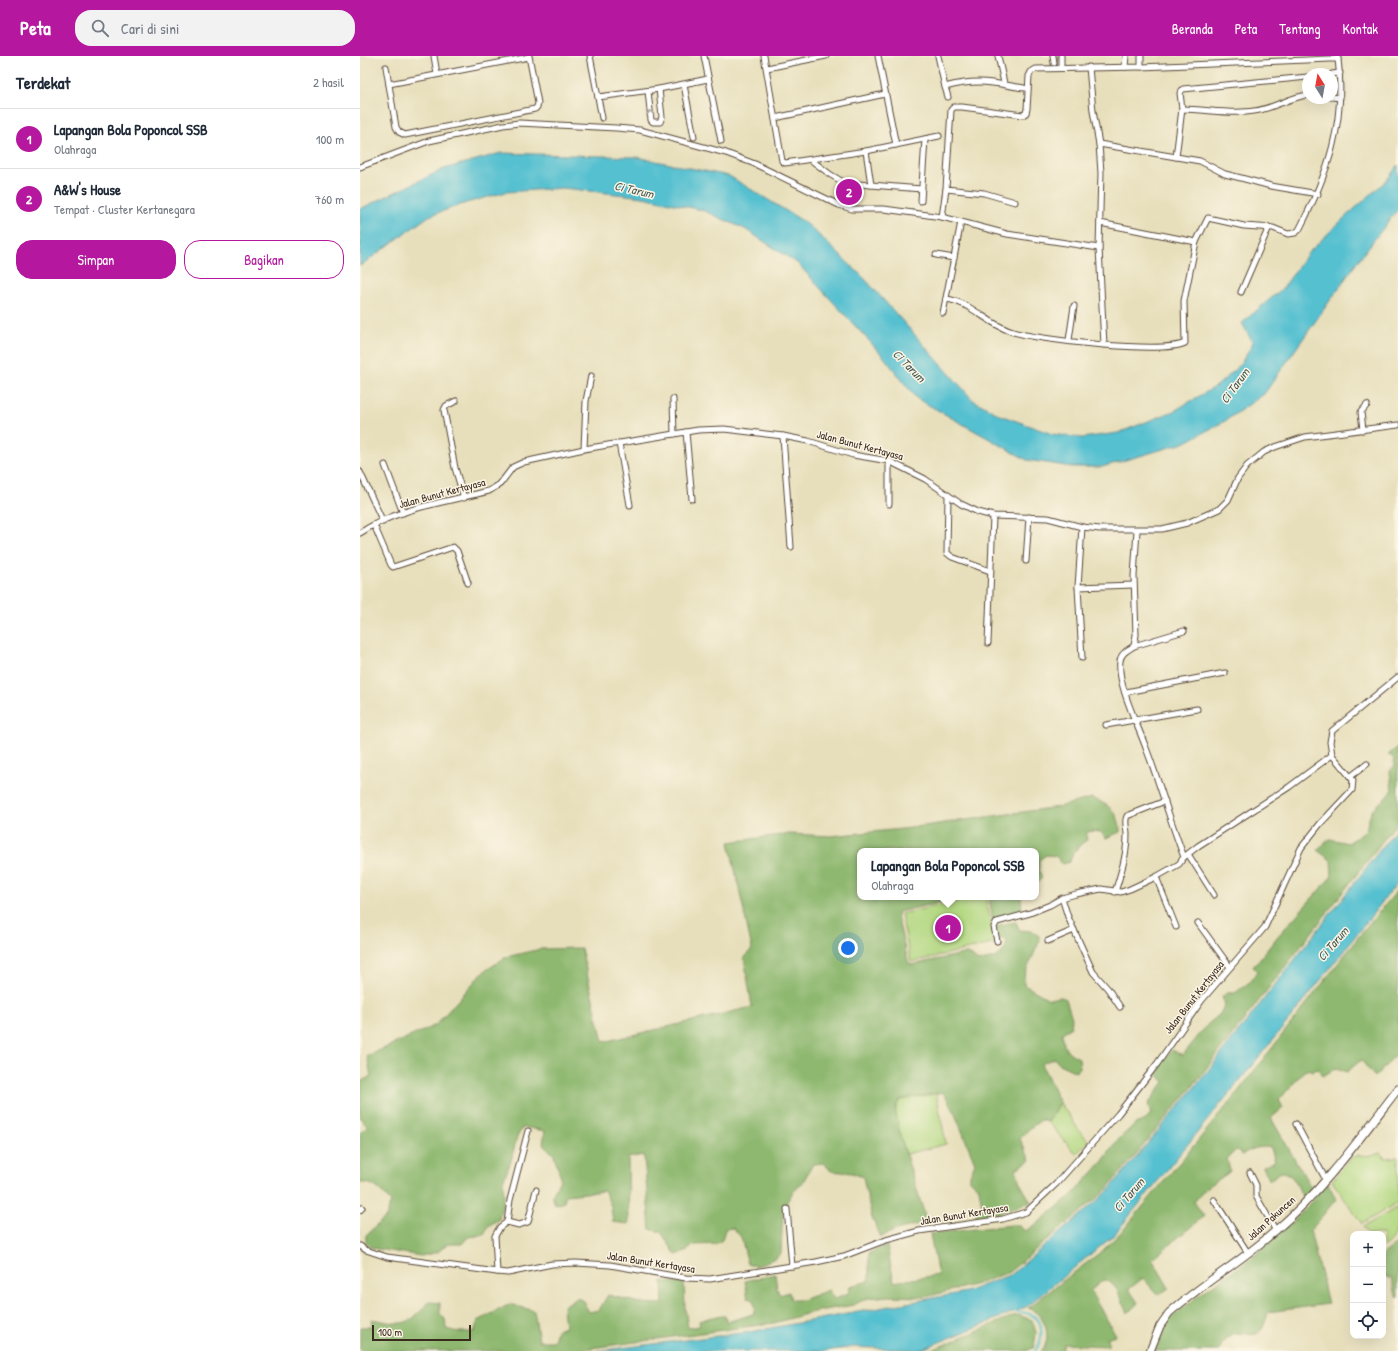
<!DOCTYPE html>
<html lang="id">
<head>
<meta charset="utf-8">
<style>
	:root { --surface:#fff; --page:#f2f2f3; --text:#1f2937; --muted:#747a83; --line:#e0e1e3; --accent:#b5179e }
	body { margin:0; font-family:"Patrick Hand",sans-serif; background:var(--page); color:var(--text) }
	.controls { position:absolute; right:12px; bottom:12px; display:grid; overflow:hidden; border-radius:8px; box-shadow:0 4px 16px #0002 }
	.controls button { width:36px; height:36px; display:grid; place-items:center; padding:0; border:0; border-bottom:1px solid var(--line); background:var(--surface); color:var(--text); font:20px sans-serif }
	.compass { position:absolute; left:942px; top:12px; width:36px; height:36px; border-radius:50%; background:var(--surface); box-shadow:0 4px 16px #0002; rotate:349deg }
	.scale { position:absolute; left:12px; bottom:10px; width:99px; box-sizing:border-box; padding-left:4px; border:2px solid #3b2a1e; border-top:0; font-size:11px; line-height:14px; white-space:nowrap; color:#3b2a1e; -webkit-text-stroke:3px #fcf5e5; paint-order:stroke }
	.you { position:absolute; left:488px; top:892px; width:14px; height:14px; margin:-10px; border:3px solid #fff; border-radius:50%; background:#1a73e8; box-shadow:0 0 0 6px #1a73e833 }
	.badge { display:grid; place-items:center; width:26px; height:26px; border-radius:50%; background:var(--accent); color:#fff; font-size:13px; font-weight:700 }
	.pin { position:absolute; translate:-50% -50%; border:2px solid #fff; box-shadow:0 1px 4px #0006 }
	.popup { position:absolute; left:497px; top:792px; width:182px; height:52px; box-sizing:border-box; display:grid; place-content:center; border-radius:8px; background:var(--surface); filter:drop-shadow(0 1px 3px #0005); font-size:13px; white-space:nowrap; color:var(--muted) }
	.popup b { font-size:15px; color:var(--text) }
	.popup::after { content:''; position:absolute; left:50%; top:100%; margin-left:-8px; border:8px solid transparent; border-top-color:var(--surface) }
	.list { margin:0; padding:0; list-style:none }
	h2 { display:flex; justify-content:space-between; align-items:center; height:52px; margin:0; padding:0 16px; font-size:17px }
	h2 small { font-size:13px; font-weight:400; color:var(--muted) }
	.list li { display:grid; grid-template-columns:26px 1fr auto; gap:12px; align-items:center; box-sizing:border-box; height:60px; padding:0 16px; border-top:1px solid var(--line) }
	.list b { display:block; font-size:15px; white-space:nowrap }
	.list p { margin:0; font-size:13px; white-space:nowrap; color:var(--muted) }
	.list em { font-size:13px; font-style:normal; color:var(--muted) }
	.actions { display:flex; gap:8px; padding:12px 16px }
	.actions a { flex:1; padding:9px 0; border:1px solid var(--accent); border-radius:16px; text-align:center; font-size:14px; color:var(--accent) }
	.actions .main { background:var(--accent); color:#fff }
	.icon { flex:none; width:22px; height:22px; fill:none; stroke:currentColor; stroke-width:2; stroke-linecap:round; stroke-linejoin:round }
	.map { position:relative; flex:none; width:1038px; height:1295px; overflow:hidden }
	header { display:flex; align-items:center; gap:24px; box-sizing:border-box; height:56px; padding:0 20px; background:var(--accent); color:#fff }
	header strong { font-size:19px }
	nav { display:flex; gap:22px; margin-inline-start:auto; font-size:14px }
	.search { width:280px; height:36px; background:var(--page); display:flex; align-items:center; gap:10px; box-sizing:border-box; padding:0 14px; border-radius:16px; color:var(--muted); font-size:15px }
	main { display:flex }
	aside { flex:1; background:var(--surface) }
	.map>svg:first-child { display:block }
	.green { fill:#b3d882; stroke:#778150 }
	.forest { fill:#8eb870; stroke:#647147 }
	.water { fill:#55c0d0; stroke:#487577 }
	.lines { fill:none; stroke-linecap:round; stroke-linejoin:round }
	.stream { stroke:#55c0d0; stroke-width:2 }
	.minor-casing { stroke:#554536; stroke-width:7 }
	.tertiary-casing { stroke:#554536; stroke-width:9 }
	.minor { stroke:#fff; stroke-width:5 }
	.tertiary { stroke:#fff; stroke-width:7 }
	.oneway { stroke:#a79f9a }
	.labels { text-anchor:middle; stroke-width:3; stroke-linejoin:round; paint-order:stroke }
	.street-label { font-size:11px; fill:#3b2a1e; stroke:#fcf5e5 }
	.water-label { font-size:12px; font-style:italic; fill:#435753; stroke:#fcf5e5 }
</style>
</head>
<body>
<header>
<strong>Peta</strong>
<div class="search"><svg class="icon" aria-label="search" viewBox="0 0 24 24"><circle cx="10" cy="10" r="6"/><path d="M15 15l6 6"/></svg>Cari di sini</div>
<nav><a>Beranda</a><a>Peta</a><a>Tentang</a><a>Kontak</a></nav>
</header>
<main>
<aside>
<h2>Terdekat<small>2 hasil</small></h2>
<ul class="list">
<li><span class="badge">1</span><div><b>Lapangan Bola Poponcol SSB</b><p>Olahraga</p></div><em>100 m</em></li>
<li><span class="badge">2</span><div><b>A&amp;W's House</b><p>Tempat · Cluster Kertanegara</p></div><em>760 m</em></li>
</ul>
<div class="actions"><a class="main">Simpan</a><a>Bagikan</a></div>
</aside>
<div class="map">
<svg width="1038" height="1295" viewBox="0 0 1038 1295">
	<rect width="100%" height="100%" fill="#fcf5e5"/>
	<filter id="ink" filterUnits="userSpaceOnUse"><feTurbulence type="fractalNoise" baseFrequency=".025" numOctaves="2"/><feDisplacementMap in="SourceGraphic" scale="8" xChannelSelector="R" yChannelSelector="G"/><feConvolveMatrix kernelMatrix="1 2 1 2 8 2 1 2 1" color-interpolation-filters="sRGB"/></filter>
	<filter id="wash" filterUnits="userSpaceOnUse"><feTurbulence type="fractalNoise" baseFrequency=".012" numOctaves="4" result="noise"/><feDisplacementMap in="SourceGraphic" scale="16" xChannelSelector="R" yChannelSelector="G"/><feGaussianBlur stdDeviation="0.9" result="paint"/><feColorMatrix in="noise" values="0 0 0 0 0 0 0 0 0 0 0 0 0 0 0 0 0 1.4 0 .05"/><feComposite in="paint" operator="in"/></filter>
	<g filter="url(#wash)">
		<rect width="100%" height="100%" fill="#e7dfbb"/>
		<g class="green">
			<polygon points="616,841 625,841 636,887 551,906 541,858"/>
			<path d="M576,1037L586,1088L546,1098C541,1081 530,1060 539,1044Z"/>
			<polygon points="700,1047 721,1077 729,1085 716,1098 688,1066"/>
			<polygon points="1020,1097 1025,1102 1038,1101 1038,1146 1002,1168 972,1125 990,1103 998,1099 1011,1100"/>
			<path d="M1038,1151C1038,1168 1038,1184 1023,1191V1178H1008L1003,1171Z"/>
		</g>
		<g class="forest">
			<path d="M1038,691V765L832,1031L745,1135L649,1216L617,1228L565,1241L527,1240L508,1242L493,1249L453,1256L414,1267L210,1295H0V1271H12L11,1263C45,1269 46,1272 69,1246L80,1247V1259L85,1263L86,1273L98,1276H114L118,1265L150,1248L174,1255L179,1285H194L197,1274L205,1271L203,1250L217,1242L223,1245L229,1256L239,1254L248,1239L280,1247L303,1248L302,1225L324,1227L325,1253L328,1272L340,1270L339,1265L352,1261L365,1260L367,1266L393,1258L395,1253L393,1244L388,1242L385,1225L415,1218L417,1233L420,1239L429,1236L431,1244H442L469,1234L474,1243L488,1238L490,1230L509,1225V1197L527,1190L534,1226L578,1219L570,1178L652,1169H658L665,1175L678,1167L713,1138L743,1105L757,1085L775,1068L786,1064L791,1057L788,1048L804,1026L796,1017L812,994L823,999L848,968L860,958L865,948L862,941L867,937H875L890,926L897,915L893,911L918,880L972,820L971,804L957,794L970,783L988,787L1005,776L1012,754L1032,736L1030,715L1035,709L1033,701L1028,699Z"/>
			<path d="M732,742C749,749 760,756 760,776L746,782L741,776L730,775L726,778L727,784C719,789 712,796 710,806L702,808L696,800L686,799L679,804V814L682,822L676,828V795H500V841H603L538,856L537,860L548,905L551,909L608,897L618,905C633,903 643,902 647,886L645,883H639L636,872L640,869L656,866L659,874L672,875L679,880L680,884L664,920V929L689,943L701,941L706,943L712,962L711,971L702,977C702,990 707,997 719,1002L720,1012L716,1016L699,1008L694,1002L681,1008C689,1021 692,1033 700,1047L688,1066L681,1064L669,1073L660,1083L670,1104L656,1113L660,1127L671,1146L633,1159L614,1163L615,1159L622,1151L619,1132L610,1124V1119L615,1107L593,1053L583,1036L540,1044L535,1052L541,1083L567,1166L536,1174L521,1181L512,1162L503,1121L492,1117L471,1115L464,1107L453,1108L441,1129L434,1134L423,1152L421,1197C413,1204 398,1213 388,1208L381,1181L373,1172L365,1173L362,1184L355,1188L334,1189L325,1196L316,1199L301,1176L290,1173L284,1099L268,1102L269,1168L253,1166L251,1150L244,1135L206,1139L203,1147L195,1148L192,1140L201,1122L194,1099L183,1088L185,1075L164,1071L157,1080L151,1105L143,1125L144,1140L139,1163L128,1170L124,1179L108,1181L102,1188H87L78,1196L61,1200L12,1192L6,1186V1179L26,1161L31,1146C23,1137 14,1125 0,1127V1077L8,1071L0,1062V1026L11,1020L7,1000L76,969L122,917L146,901L181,893L221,892L243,986L392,951L384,901L392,893L369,786L428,778L471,780L542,773L698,751Z"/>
			<path d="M1038,834V997C1033,1000 1022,1015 1015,1021L1001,1004L987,1016L976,1012L963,1020L958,1013L952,1015L950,1013L944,1015L919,1044L923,1052L911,1062L952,1133L943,1143C940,1135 931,1109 917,1118C915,1120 912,1123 910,1125L903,1111L915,1105L911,1092C903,1089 889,1093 882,1099L879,1095L876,1094L867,1103L870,1115L868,1117L846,1132L834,1146L844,1160L792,1203L809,1232L798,1239L783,1222L769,1233L778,1247L768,1257C763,1247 756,1224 743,1224L730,1235L756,1279L748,1281V1290L704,1288L702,1295H681C694,1282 684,1257 668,1252L742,1195L765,1172L866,1051L1008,869Z"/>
			<polygon points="629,841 661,841 662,855 633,865"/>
			<path d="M968,1127L976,1143L950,1175L968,1248L908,1256C899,1295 887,1269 869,1280C864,1283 861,1290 859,1295H795L810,1263L838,1240L894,1200L936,1163Z"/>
			<polygon points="1038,1187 1038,1242 1036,1240 1032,1223 1023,1220 1023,1198"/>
			<polygon points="658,1259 672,1264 676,1277 674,1291 667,1295 569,1295 653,1260"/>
		</g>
		<g class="water">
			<polygon points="141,97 276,101 369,120 446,167 504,222 613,344 640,359 692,378 722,382 758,377 814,355 858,329 880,309 893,287 882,267 923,232 948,197 982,164 1027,124 1038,109 1038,153 1000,202 904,338 865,365 824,387 742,411 712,411 667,404 556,342 523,300 437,207 385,173 342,154 283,141 203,132 146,136 106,147 69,160 0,210 0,153 84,113"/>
			<polygon points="1038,771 1038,826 929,964 753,1180 666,1251 560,1294 494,1291 464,1295 237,1295 390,1276 606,1236 652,1218 747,1136 844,1020"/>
		</g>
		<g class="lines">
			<path class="stream" d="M653,1255C659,1256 666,1256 672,1259C685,1265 683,1285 675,1295"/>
		</g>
	</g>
	<g filter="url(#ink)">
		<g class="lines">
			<defs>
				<g id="minor">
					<polyline points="74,0 77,18"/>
					<polyline points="230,0 242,62"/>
					<polyline points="344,0 361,85"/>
					<polyline points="404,0 422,105 425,107 506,95 579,80"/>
					<polyline points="518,0 536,89"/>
					<path d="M578,0L585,31C619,22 632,27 664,32"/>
					<polyline points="638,0 644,27"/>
					<polyline points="693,0 694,7"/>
					<polyline points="701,0 701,12"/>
					<polyline points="781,0 781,11"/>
					<polyline points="26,11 36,71 39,76 45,79 175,53 177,51 178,47 169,0"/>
					<polyline points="729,11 733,55 739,88 741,117 739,192 744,289"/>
					<polyline points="765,11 766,0"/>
					<polyline points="407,12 466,0"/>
					<polyline points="972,18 980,17"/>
					<polyline points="29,28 169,1"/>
					<polyline points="324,29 334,81"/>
					<polyline points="585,31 588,41"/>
					<polyline points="288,35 291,64 293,66 300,66 302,61 299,33"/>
					<polyline points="238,41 299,33 348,23"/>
					<polyline points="972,41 980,42"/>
					<path d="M822,53C846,53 870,59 894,55C913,53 929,41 948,39"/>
					<polyline points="415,62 525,38"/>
					<polyline points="739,88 840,105 865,118 881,122 911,130 958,138"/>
					<polyline points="506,95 511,129"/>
					<polyline points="816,101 822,53 820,37 823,33 948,21"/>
					<polyline points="451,104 471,119 485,127 562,133"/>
					<polyline points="0,111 69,85 143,69 159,67 256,72 280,74 366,97 395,108 479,149 492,153 524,153 582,161 586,133 591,54 594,51 602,51 663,59 666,57 667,53 669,20 671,16 676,13 781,11 970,3 978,3 977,0"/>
					<polyline points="586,133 624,137 655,146"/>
					<polyline points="561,145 565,83"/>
					<polyline points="582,161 647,178 739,192"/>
					<polyline points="740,167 836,186"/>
					<polyline points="576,199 594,202"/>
					<polyline points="881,236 909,171"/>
					<path d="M586,243C610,246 627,267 650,275C675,284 803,298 825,287L824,245L836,186L848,162L884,170L913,172L928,178L935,177L939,174C968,118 986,66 978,3"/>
					<polyline points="583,257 601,166"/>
					<polyline points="709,284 714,250"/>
					<polyline points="313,343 314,378"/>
					<polyline points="96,345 86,350 84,354 95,412 104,442"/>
					<polyline points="1003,374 1001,356 1007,349"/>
					<polyline points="326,376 332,443"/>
					<polyline points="423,380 431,491"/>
					<polyline points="259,387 270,449"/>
					<polyline points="224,393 226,345 231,320"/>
					<polyline points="25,409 43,457"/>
					<polyline points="0,416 23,466"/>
					<polyline points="588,440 587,497 592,501 630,515"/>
					<polyline points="529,448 529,405"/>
					<polyline points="14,469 31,509 33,511 93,491 97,495 108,527"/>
					<path d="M777,474L774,520L776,579L774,590C768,594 761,597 760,605C757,629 778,669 786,692C800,728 810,765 824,801"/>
					<path d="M0,477C37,452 86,446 129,435L140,428L153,411L164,406L224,393L338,374L364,373L423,380L448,385L493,399L529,405L565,423L601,448L618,456L633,460L688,462L722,471L740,473H802L827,467L859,453L868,444L878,422L887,410L904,396L915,391L945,381L1038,369"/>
					<polyline points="666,505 669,461"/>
					<polyline points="718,531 773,529"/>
					<polyline points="628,587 633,460"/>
					<polyline points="774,590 824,575"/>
					<polyline points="722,602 718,531 722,471"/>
					<polyline points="766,636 865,617"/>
					<polyline points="746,669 837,653"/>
					<polyline points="972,699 970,686 972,675 1038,621"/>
					<polyline points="990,721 1007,708"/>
					<polyline points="828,798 854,839"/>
					<polyline points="796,821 816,871"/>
					<path d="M755,836C761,817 767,799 767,778C767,771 764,766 767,760L805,745"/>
					<polyline points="702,842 708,861 733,916 748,933 760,951"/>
					<polyline points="838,867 870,911"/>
					<polyline points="637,885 634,871 637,866 670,857 690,849 702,842 716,838 741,833 761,836 770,833 796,821 819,808 824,801 838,790 929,731 972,699"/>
					<polyline points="688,885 714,874"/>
					<polyline points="936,1068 966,1124"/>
					<polyline points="890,1117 896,1129 896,1140 916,1175"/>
					<polyline points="854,1144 888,1197"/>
					<polyline points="427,1153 432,1210"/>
					<polyline points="0,1154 2,1152"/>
					<polyline points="147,1166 150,1144 168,1075"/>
					<polyline points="0,1190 6,1194 27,1201 137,1216 148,1217 192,1208 216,1207 250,1209 326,1222 350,1223 456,1206 484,1200 526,1184 559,1175 643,1163 666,1156 696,1128 758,1058 797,1008 842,944 905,871 941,792 960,768 992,734 993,724 972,699"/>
					<polyline points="137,1216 135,1180 140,1171 147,1166 159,1169 168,1166 176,1134"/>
				</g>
				<path id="tertiary" d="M790,1295L800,1270L809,1257C843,1227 882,1205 915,1175C963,1134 1000,1082 1038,1033"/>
			</defs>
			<use href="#minor" class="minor-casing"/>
			<use href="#tertiary" class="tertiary-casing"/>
			<use href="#minor" class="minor"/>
			<use href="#tertiary" class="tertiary"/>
		</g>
		<defs><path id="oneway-chevron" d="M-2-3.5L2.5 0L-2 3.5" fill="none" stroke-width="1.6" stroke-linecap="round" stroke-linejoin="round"/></defs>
		<use class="oneway" href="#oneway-chevron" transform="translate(290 57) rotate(-97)"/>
	</g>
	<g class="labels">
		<g class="street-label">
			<text transform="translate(500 389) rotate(15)" y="4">Jalan Bunut Kertayasa</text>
			<text transform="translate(82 437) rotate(-15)" y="4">Jalan Bunut Kertayasa</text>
			<text transform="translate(834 941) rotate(-52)" y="4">Jalan Bunut Kertayasa</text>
			<text transform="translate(604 1158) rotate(-9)" y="4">Jalan Bunut Kertayasa</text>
			<text transform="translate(911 1162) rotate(-42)" y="4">Jalan Pakuncen</text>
			<text transform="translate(291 1206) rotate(9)" y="4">Jalan Bunut Kertayasa</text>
		</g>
		<g class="water-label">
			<text transform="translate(274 134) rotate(13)" y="4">Ci Tarum</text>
			<text transform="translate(549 310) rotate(45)" y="4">Ci Tarum</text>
			<text transform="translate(875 330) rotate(-54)" y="4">Ci Tarum</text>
			<text transform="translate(973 888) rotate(-49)" y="4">Ci Tarum</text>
			<text transform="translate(769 1139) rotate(-49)" y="4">Ci Tarum</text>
		</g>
	</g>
</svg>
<div class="controls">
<button>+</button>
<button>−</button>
<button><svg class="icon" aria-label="locate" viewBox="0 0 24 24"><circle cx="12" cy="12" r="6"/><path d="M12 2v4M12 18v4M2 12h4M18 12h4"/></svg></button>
</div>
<svg class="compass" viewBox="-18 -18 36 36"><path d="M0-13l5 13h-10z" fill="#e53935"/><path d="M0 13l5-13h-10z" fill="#747a83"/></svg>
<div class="scale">100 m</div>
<div class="you"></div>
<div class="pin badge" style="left:588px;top:872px">1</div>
<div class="popup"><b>Lapangan Bola Poponcol SSB</b>Olahraga</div>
<div class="pin badge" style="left:489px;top:136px">2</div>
</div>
</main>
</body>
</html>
